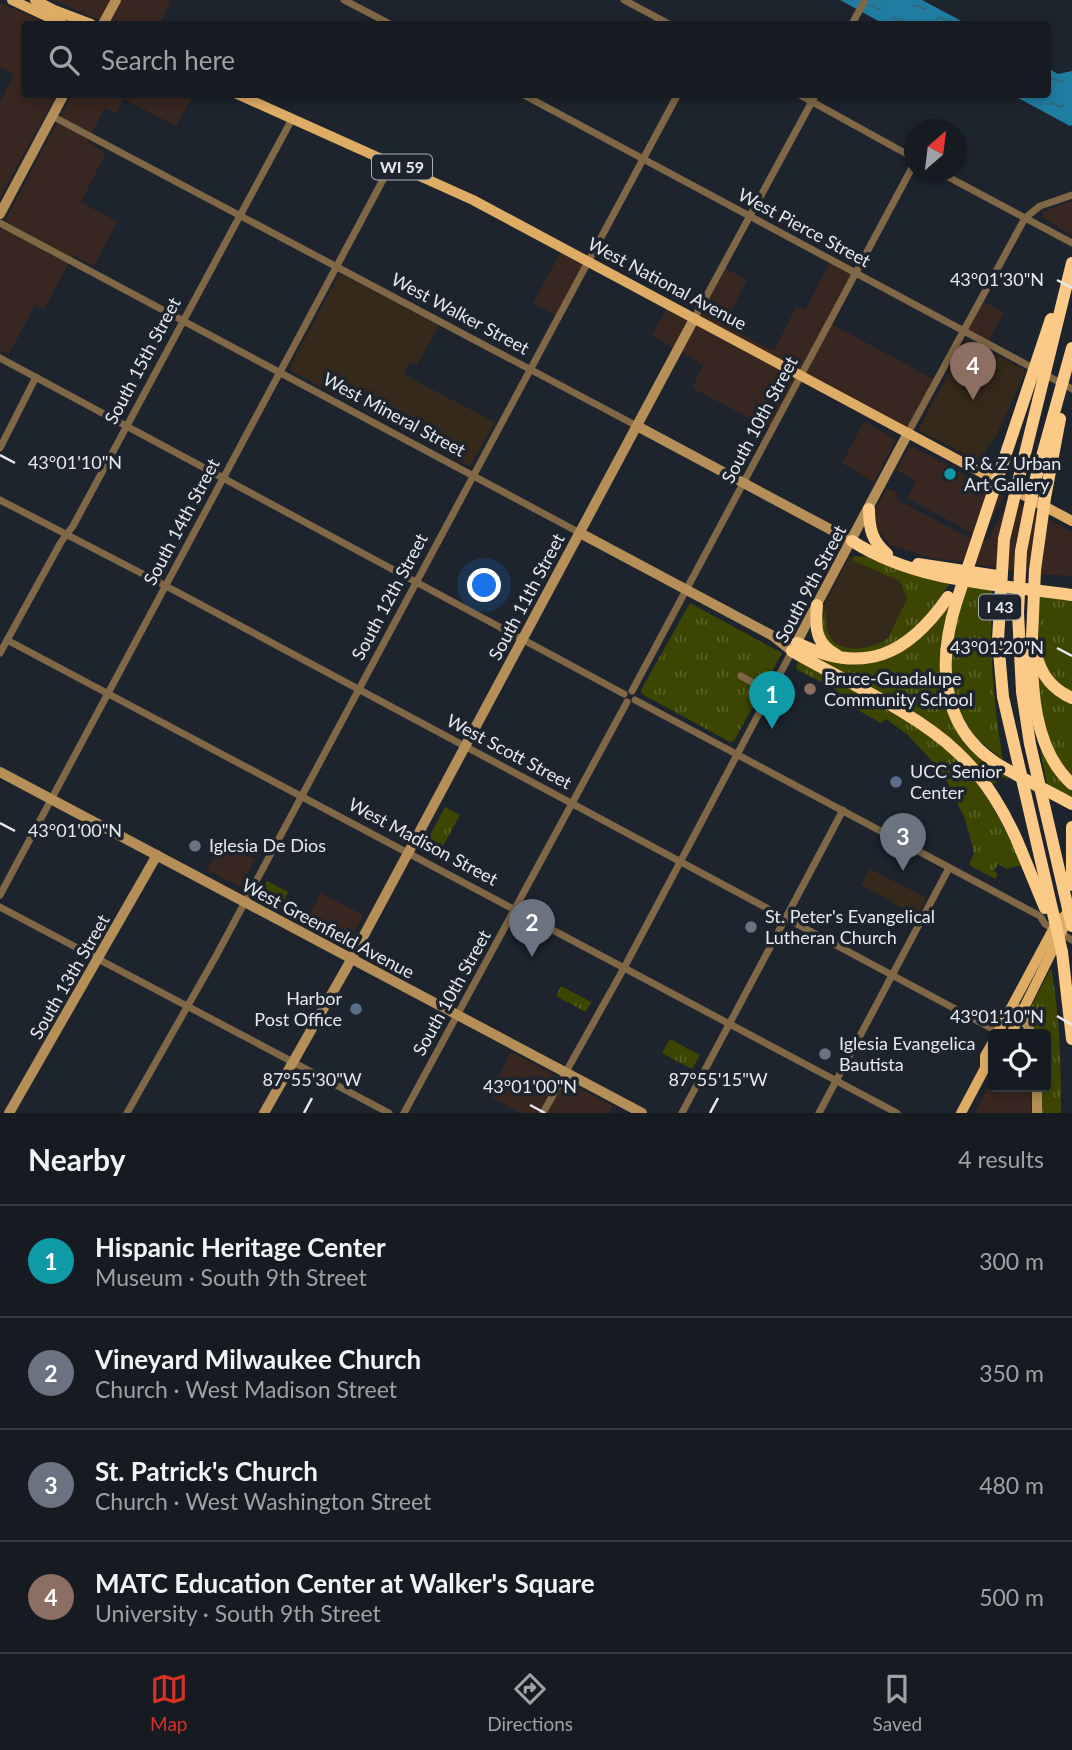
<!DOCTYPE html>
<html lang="en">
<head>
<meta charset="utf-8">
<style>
	:root { --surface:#161b22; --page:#23282f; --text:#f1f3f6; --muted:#9ea1a5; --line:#353940; --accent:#d93025 }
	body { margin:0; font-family:Lato,sans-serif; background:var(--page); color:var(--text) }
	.controls { position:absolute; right:21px; bottom:21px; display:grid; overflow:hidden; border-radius:7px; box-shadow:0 4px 10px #0003 }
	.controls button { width:63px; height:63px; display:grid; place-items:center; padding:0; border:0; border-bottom:2px solid var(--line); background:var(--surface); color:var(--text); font:35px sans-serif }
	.compass { position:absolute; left:904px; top:119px; width:63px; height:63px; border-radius:50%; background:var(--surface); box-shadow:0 4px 10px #0003; rotate:28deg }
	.you { position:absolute; left:485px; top:586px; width:24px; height:24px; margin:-18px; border:5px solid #fff; border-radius:50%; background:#1a73e8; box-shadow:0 0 0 10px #1a73e833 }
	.badge { display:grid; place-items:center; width:46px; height:46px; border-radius:50%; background:var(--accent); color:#fff; font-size:23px; font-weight:700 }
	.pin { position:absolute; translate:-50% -58px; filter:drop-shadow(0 2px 4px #0008) }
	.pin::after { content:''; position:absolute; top:37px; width:24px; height:21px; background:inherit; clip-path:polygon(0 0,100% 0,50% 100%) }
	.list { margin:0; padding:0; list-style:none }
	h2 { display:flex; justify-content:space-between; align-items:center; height:91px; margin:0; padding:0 28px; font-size:30px }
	h2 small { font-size:23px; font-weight:400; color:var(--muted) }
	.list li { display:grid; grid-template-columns:46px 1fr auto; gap:21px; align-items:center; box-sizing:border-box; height:112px; padding:0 28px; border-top:2px solid var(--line) }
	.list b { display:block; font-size:26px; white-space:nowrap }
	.list p { margin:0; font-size:23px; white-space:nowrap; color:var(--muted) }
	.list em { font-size:23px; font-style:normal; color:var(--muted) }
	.icon { flex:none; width:38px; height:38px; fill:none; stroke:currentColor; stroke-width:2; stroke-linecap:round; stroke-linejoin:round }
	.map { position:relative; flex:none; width:1072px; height:1113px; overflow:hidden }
	.search { position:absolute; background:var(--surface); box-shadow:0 4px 10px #0003; left:21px; right:21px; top:21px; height:77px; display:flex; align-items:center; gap:18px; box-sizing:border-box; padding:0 24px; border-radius:7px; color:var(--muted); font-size:26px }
	.sheet { height:539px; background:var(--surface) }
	nav { display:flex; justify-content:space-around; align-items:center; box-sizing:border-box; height:98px; border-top:2px solid var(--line); background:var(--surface); font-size:19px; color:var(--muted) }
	nav a { display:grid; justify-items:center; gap:4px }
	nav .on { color:var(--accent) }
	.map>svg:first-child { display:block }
	.commercial { fill:#382620 }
	.education { fill:#34291a }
	.grass { fill:url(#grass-tufts) }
	.water { fill:url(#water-ripples) }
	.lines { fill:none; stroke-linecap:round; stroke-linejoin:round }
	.street { stroke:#806847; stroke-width:7 }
	.secondary { stroke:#b58e58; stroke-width:10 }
	.primary { stroke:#dfac65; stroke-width:10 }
	.highway { stroke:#fbca87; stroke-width:12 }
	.highway-bridge { stroke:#fbca87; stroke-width:12 }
	.ticks { fill:none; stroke:#e5e9ef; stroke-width:2.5 }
	.culture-dot { fill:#0f9aa8; stroke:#1d242d; stroke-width:2.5 }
	.education-dot { fill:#8d6e63; stroke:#1d242d; stroke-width:2.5 }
	.service-dot { fill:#5c6f8a; stroke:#1d242d; stroke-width:2.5 }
	.worship-dot { fill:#6b7280; stroke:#1d242d; stroke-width:2.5 }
	.labels { text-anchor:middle; stroke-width:7; stroke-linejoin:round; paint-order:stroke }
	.shield { fill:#1d242d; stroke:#a9aeb5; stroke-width:2 }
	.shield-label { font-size:16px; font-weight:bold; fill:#e5e9ef }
	.street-label { font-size:18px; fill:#e5e9ef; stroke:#1d242d }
	.poi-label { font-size:18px; fill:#e5e9ef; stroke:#1d242d; text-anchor:start }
	.ticks-label { font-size:18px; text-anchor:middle; fill:#e5e9ef; stroke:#1d242d; stroke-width:7; stroke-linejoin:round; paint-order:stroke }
</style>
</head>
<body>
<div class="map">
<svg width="1072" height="1113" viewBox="0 0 1072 1113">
	<defs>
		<pattern id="grass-tufts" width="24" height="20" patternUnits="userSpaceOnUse" patternTransform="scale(1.75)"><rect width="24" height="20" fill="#3d4600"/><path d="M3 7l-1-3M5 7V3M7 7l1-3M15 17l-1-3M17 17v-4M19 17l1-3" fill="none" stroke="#596126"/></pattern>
		<pattern id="water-ripples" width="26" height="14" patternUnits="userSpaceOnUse" patternTransform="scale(1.75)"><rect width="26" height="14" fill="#207da2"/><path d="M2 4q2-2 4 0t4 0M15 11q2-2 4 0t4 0" fill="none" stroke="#31647a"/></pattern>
	</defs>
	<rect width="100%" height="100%" fill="#1d242d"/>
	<g class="commercial">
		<polygon points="53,0 168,0 171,2 159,24 108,24"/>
		<polygon points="0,3 49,24 24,24 24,94 56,95 0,198 0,102 14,75 0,67"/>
		<polygon points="72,95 193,95 176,126 124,99 116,113 105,108 87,142 106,153 81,202 117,222 94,266 73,255 44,309 35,305 9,354 3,351 0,357 0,230"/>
		<polygon points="1072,201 1072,235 1042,217 1044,211"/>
		<polygon points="563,248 588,262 559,317 533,303"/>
		<polygon points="831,260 856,273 830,323 937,381 908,433 801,376 772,430 692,388 703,365 652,335 668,305 694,319 723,267 747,280 724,325 774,351 796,307 805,310"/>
		<polygon points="980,300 1004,312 987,344 963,331"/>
		<polygon points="864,421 896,440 874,482 842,463"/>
		<polygon points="913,447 1004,496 983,535 976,535 907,498 916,481 896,470 909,448"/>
		<polygon points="887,488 898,493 896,499 979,543 988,539 1010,499 1072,532 1072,576 1039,574 928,557 890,545 879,531 874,531 874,512"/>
		<polygon points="222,842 255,860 240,887 207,870"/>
		<polygon points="321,893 363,915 348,943 346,944 305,922"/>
		<polygon points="511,1052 613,1106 609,1113 520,1113 488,1095"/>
		<polygon points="993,1078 993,1087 1031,1087 1031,1113 975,1113"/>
	</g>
	<g class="education">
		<polygon points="339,275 345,276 439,325 417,365 410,362 404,372 412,379 495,422 470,466 291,371 289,368"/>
		<polygon points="967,339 1026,371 996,436 978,461 918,430"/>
		<polygon points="850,556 914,580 895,640 878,647 842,649 818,626 821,610"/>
		<polygon points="870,869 927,898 917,916 861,885"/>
	</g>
	<g class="grass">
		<path d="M854,556L867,557L891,567L952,580L922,623L888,648L852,655L829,647C823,632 820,623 826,608C827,617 825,629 830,637C841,655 874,649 888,638L907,599L900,581L852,560Z"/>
		<path d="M967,582L992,586C989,645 993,702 1003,760L975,737L956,707L947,659Z"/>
		<polygon points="1038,593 1072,598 1072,693 1056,684 1039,653 1037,634"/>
		<path d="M951,601C942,637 934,673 949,708C955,722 994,760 1006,773L1008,780L1004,777L989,787L973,767L814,656L869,661Z"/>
		<polygon points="690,603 782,653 734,741 730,742 642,694 641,690"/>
		<path d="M798,661C842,684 896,706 934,737C975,771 1001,817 1022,865L1007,869L998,864L994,871L998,874L995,879L969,865L974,853L965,819L943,773L908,735L886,719L881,723L845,703V701L837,697L839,693L835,689L796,669Z"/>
		<path d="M1036,664L1072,700V777C1044,745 1039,705 1036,664Z"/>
		<polygon points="1035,722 1062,780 1072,791 1072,798 1047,785"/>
		<polygon points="445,807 460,815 438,855 424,846"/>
		<polygon points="267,881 288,892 280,908 260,898"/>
		<path d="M1051,968C1060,1015 1061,1065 1061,1113H1041L1042,1087H1046V1034H1035L1028,1012Z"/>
		<polygon points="561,986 591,1002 586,1012 556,996"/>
		<polygon points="670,1039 700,1055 692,1069 662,1053"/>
	</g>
	<g class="water">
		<polygon points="840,0 922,0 967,24 884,24"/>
		<polygon points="1048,68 1058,74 1072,71 1072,125 1070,126 1013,95 1048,94"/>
	</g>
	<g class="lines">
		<g class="street">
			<polyline points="344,0 390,24"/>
			<polyline points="624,0 669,24"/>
			<polyline points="852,24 865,0"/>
			<polyline points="522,94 1072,389"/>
			<polyline points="798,94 914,158"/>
			<polyline points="52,116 637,426"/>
			<polyline points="939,172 1072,243"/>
			<polyline points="0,223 580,533"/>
			<polyline points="694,319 816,94"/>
			<polyline points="0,358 624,694"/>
			<polyline points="908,433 1025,218 1040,206 1072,195"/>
			<polyline points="0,448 36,377"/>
			<polyline points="0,500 166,586 1002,1034"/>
			<polyline points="7,640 897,1113"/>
			<polyline points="0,653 61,542 73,526 292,119"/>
			<polyline points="741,676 770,692"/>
			<polyline points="632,691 914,164"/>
			<polyline points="635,700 1040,916 1045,924 1072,940"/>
			<polyline points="0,895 392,163"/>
			<polyline points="0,907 389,1113"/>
			<polyline points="127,1113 216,956 678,94"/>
			<polyline points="404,1113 627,702"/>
			<polyline points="543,1113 624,968 792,651"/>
			<polyline points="682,1113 843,810"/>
			<polyline points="819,1113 949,868"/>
		</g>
		<g class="secondary">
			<polyline points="103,24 116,0"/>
			<polyline points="0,214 64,94"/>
			<polyline points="637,426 852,541"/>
			<polyline points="580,533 773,636 792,651 908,433"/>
			<polyline points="0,772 642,1113"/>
			<polyline points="1021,1009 1031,1034"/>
			<polyline points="9,1113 157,855"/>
			<polyline points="264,1113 347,967 694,319"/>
			<polyline points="1037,1113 1037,1087"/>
		</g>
		<g class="primary">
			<polyline points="12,0 63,24"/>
			<polyline points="35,0 54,10 91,24"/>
			<polyline points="237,94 473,200 1072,521"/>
			<polyline points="997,1034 1058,920 1065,916 1071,905"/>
			<polyline points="1011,1034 1066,923 1065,916"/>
			<polyline points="961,1113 985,1068 985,1056 993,1042"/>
		</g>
		<g class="highway">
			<path d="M869,509C869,529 872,541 887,554"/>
			<path d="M852,541C917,583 997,584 1072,595"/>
			<polyline points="918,564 997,576"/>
			<path d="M957,600C938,659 938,725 996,763C1020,778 1047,790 1072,804"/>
			<path d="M817,605C815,627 815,644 837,655"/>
			<path d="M1032,637C1031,685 1033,749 1072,784"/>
			<path d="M797,643C864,676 908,655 948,597"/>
			<path d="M792,651C844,681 915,712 957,752C985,778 1007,815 1021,850"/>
			<path d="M1036,654C1041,675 1052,689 1072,698"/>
			<polyline points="1072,827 1072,885"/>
			<polyline points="1062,952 1072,1039"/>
		</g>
		<g class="highway-bridge">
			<polyline points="1072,348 1034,485 1021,551 1018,613 1022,692 1030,744 1072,926"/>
			<polyline points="957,600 1051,319"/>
			<polyline points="1032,637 1035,570 1045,498 1060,419"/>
			<polyline points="1021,850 1045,908"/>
			<polyline points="1062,952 1003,697 998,640 1004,539 1072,263"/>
		</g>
	</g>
	<path class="ticks" d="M1057,280L1072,288M0,455L15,463M1057,648L1072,656M0,823L15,831M1057,1016L1072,1025M530,1105L545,1113M304,1113L312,1098M710,1113L718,1098"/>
	<circle class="culture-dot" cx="950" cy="474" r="7"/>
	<circle class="education-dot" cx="810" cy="689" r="7"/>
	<g class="service-dot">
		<circle cx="896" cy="782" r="7"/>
		<circle cx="356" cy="1009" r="7"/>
	</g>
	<g class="worship-dot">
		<circle cx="195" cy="846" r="7"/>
		<circle cx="751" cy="927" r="7"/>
		<circle cx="825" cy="1054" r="7"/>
	</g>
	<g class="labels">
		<g class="shield">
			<rect x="372" y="154.5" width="60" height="25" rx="5"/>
			<rect x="979" y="594.5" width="42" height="25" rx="5"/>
		</g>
		<g class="shield-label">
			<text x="402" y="173">WI 59</text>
			<text x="1000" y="613">I 43</text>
		</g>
		<g class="street-label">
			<text transform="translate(804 228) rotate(28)" y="6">West Pierce Street</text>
			<text transform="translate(667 284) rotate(28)" y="6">West National Avenue</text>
			<text transform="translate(460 314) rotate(28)" y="6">West Walker Street</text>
			<text transform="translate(143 361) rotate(-62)" y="6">South 15th Street</text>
			<text transform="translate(394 415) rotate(28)" y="6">West Mineral Street</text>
			<text transform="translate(760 420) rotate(-62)" y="6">South 10th Street</text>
			<text transform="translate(182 522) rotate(-62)" y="6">South 14th Street</text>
			<text transform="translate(811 584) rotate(-62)" y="6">South 9th Street</text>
			<text transform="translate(390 597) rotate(-62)" y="6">South 12th Street</text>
			<text transform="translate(527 597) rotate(-62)" y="6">South 11th Street</text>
			<text transform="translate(509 752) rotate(28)" y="6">West Scott Street</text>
			<text transform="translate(423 842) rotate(28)" y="6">West Madison Street</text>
			<text transform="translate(328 929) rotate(28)" y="6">West Greenfield Avenue</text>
			<text transform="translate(70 977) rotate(-60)" y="6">South 13th Street</text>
			<text transform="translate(452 993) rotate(-61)" y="6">South 10th Street</text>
		</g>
		<g class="poi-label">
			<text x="964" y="470">R &amp; Z Urban<tspan x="964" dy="21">Art Gallery</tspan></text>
			<text x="824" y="685">Bruce-Guadalupe<tspan x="824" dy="21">Community School</tspan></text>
			<text x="910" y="778">UCC Senior<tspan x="910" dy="21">Center</tspan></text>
			<text x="209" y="852">Iglesia De Dios</text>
			<text x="765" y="923">St. Peter's Evangelical<tspan x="765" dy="21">Lutheran Church</tspan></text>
			<text x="342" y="1005" text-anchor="end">Harbor<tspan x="342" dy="21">Post Office</tspan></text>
			<text x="839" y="1050">Iglesia Evangelica<tspan x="839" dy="21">Bautista</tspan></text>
		</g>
	</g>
	<g class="ticks-label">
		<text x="997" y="286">43°01'30"N</text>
		<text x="75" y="469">43°01'10"N</text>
		<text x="997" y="654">43°01'20"N</text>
		<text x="75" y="837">43°01'00"N</text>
		<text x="997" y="1023">43°01'10"N</text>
		<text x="312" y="1086">87°55'30"W</text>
		<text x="718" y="1086">87°55'15"W</text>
		<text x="530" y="1093">43°01'00"N</text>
	</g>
</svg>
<div class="controls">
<button><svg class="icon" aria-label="locate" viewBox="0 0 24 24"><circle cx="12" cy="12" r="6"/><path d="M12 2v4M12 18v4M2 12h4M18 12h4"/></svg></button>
</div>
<svg class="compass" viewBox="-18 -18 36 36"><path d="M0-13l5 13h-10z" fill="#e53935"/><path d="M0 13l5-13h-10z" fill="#9ea1a5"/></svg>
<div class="you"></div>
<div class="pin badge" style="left:772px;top:729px;background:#0f9aa8">1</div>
<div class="pin badge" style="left:532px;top:957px;background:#6b7280">2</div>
<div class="pin badge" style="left:903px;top:871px;background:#6b7280">3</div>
<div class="pin badge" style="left:973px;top:400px;background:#8d6e63">4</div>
<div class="search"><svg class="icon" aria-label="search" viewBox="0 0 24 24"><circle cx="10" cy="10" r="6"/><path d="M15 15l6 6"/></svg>Search here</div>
</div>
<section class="sheet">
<h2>Nearby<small>4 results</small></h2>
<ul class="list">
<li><span class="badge" style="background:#0f9aa8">1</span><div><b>Hispanic Heritage Center</b><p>Museum · South 9th Street</p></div><em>300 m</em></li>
<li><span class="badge" style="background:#6b7280">2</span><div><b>Vineyard Milwaukee Church</b><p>Church · West Madison Street</p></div><em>350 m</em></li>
<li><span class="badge" style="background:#6b7280">3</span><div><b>St. Patrick's Church</b><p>Church · West Washington Street</p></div><em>480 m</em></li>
<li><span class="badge" style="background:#8d6e63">4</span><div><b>MATC Education Center at Walker's Square</b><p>University · South 9th Street</p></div><em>500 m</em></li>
</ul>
</section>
<nav>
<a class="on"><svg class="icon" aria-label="map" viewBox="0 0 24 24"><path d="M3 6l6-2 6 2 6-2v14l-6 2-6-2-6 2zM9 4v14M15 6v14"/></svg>Map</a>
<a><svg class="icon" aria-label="directions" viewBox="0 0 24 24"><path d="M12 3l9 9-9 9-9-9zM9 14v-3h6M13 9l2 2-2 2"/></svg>Directions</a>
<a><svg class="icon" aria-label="saved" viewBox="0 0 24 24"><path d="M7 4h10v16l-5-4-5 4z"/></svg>Saved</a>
</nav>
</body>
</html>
